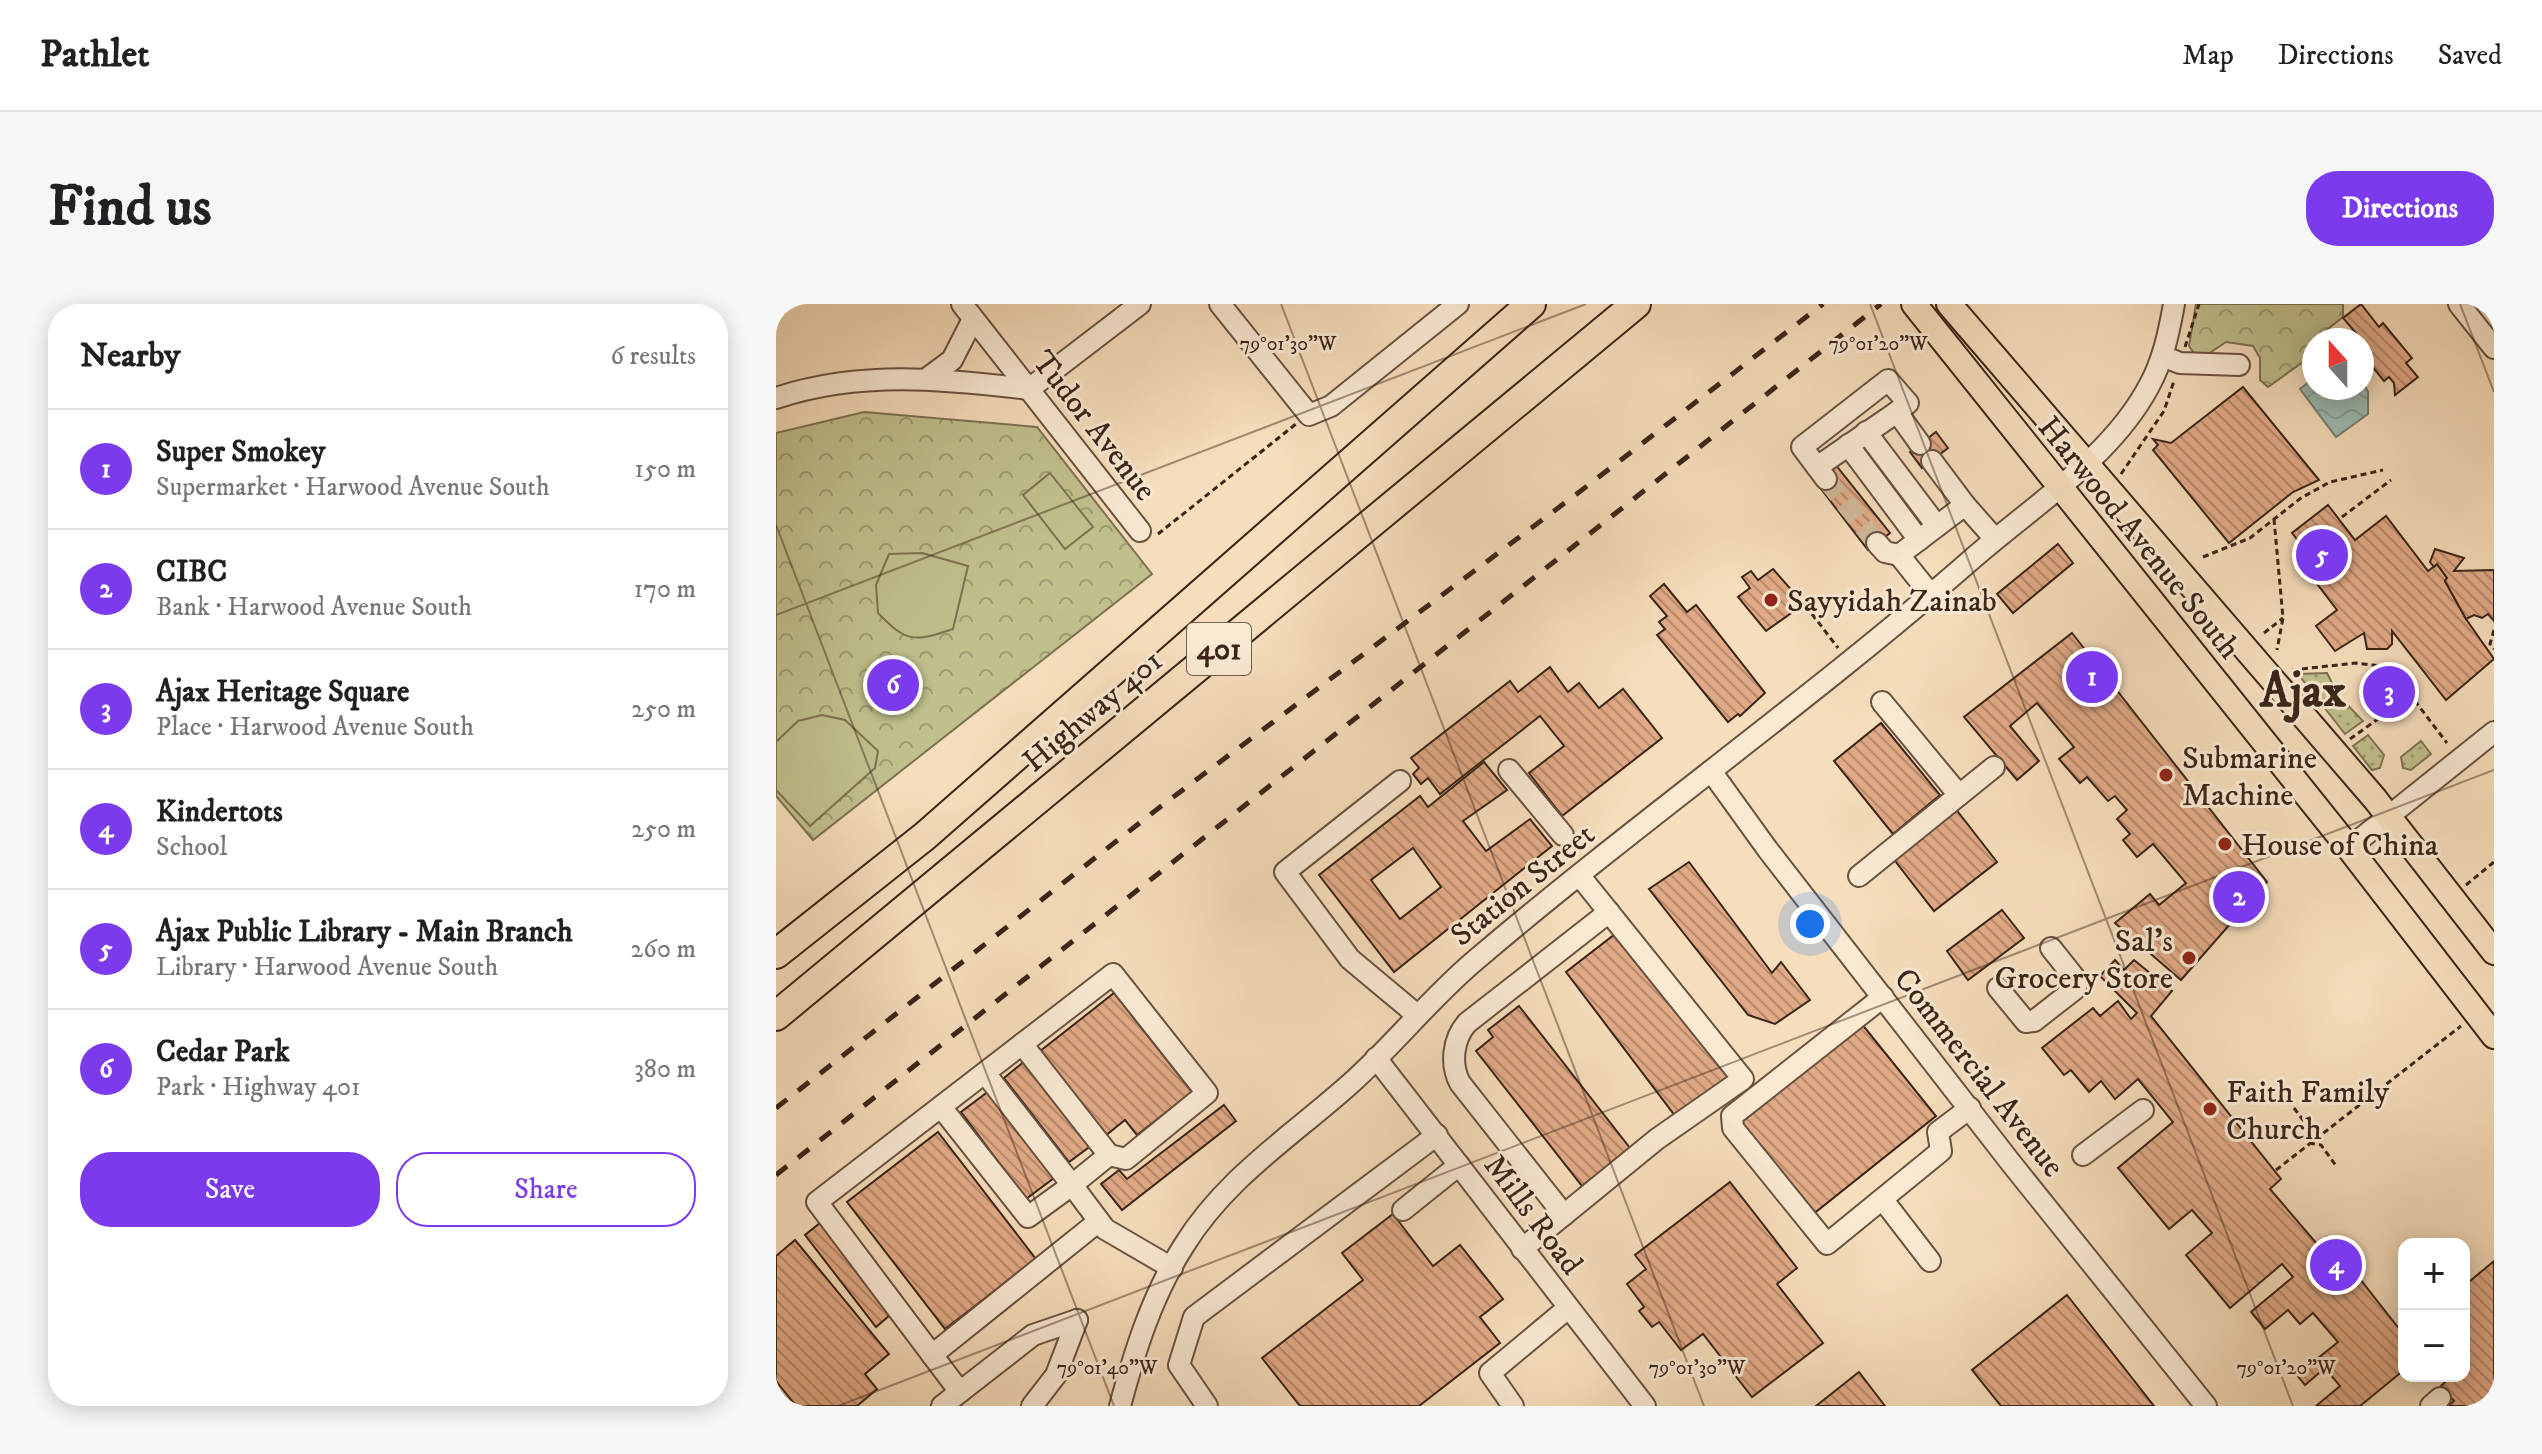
<!DOCTYPE html>
<html lang="en">
<head>
<meta charset="utf-8">
<style>
	:root { --surface:#fff; --page:#f6f6f6; --text:#202124; --muted:#757577; --line:#e0e0e0; --accent:#7c3aed }
	body { margin:0; font-family:"IM FELL DW Pica",serif; background:var(--page); color:var(--text) }
	.controls { position:absolute; right:24px; bottom:24px; display:grid; overflow:hidden; border-radius:16px; box-shadow:0 4px 20px #0003 }
	.controls button { width:72px; height:72px; display:grid; place-items:center; padding:0; border:0; border-bottom:2px solid var(--line); background:var(--surface); color:var(--text); font:40px sans-serif }
	.compass { position:absolute; left:1526px; top:24px; width:72px; height:72px; border-radius:50%; background:var(--surface); box-shadow:0 4px 20px #0003; rotate:339deg }
	.you { position:absolute; left:1034px; top:620px; width:28px; height:28px; margin:-20px; border:6px solid #fff; border-radius:50%; background:#1a73e8; box-shadow:0 0 0 12px #1a73e833 }
	.badge { display:grid; place-items:center; width:52px; height:52px; border-radius:50%; background:var(--accent); color:#fff; font-size:26px; font-weight:700 }
	.pin { position:absolute; translate:-50% -50%; border:4px solid #fff; box-shadow:0 2px 8px #0006 }
	.list { margin:0; padding:0; list-style:none }
	h2 { display:flex; justify-content:space-between; align-items:center; height:104px; margin:0; padding:0 32px; font-size:34px }
	h2 small { font-size:26px; font-weight:400; color:var(--muted) }
	.list li { display:grid; grid-template-columns:52px 1fr auto; gap:24px; align-items:center; box-sizing:border-box; height:120px; padding:0 32px; border-top:2px solid var(--line) }
	.list b { display:block; font-size:30px; white-space:nowrap }
	.list p { margin:0; font-size:26px; white-space:nowrap; color:var(--muted) }
	.list em { font-size:26px; font-style:normal; color:var(--muted) }
	.actions { display:flex; gap:16px; padding:24px 32px }
	.actions a { flex:1; padding:18px 0; border:2px solid var(--accent); border-radius:32px; text-align:center; font-size:28px; color:var(--accent) }
	.actions .main { background:var(--accent); color:#fff }
	.map { position:relative; flex:none; width:1718px; height:1102px; overflow:hidden; border-radius:32px }
	header { display:flex; align-items:center; gap:48px; box-sizing:border-box; height:112px; padding:0 40px; background:var(--surface); border-bottom:2px solid var(--line) }
	header strong { font-size:38px }
	nav { display:flex; gap:44px; margin-inline-start:auto; font-size:28px }
	.intro { display:flex; align-items:center; justify-content:space-between; box-sizing:border-box; height:192px; padding:0 48px }
	h1 { margin:0; font-size:56px }
	.button { padding:20px 36px; border-radius:32px; background:var(--accent); color:#fff; font-size:28px; font-weight:700 }
	main { display:flex; gap:48px; padding:0 48px }
	aside { flex:1; background:var(--surface); border-radius:32px; box-shadow:0 4px 20px #0003 }
	.map>svg:first-child { display:block }
	.grass { fill:url(#grass-dots); stroke:#7e7252; stroke-width:2 }
	.park { fill:url(#park-crowns); stroke:#7e7252; stroke-width:2 }
	.pitch { fill:#c0c08d; stroke:#7e7252; stroke-width:2 }
	.water { fill:url(#water-waves); stroke:#767f74; stroke-width:2 }
	.building { fill:url(#building-back-hatch); stroke:#3b2418; stroke-width:2; fill-rule:evenodd }
	.lines { fill:none; stroke-linecap:round; stroke-linejoin:round }
	.minor-tunnel { stroke:#d1b89a; stroke-width:20; stroke-dasharray:20 10; stroke-linecap:butt }
	.minor-casing { stroke:#6a5241; stroke-width:24 }
	.major-casing { stroke:#3b2418; stroke-width:28 }
	.highway-casing { stroke:#3b2418; stroke-width:32 }
	.path { stroke:#3b2418; stroke-width:3; stroke-dasharray:6 4; stroke-linecap:butt }
	.minor { stroke:#f9e9d3; stroke-width:20 }
	.major { stroke:#f6ddbb; stroke-width:24 }
	.highway { stroke:#f6ddbb; stroke-width:28 }
	.rail { stroke:#3b2418; stroke-width:5; stroke-dasharray:14 14; stroke-linecap:butt }
	.ticks { fill:none; stroke:#3b2418; stroke-width:2; stroke-opacity:0.45 }
	.poi-dot { fill:#8f2418; stroke:#f9e9d3; stroke-width:3 }
	.labels { text-anchor:middle; stroke-width:6; stroke-linejoin:round; paint-order:stroke }
	.shield { fill:#f9e9d3; stroke:#745f50; stroke-width:2 }
	.shield-label { font-size:30px; font-weight:bold; fill:#3b2418 }
	.street-label { font-size:32px; fill:#3b2418; stroke:#f9e9d3 }
	.poi-label { font-size:32px; fill:#3b2418; stroke:#f9e9d3; text-anchor:start }
	.town-label { font-size:48px; font-weight:bold; fill:#3b2418; stroke:#f9e9d3 }
	.ticks-label { font-size:20px; text-anchor:middle; fill:#3b2418; stroke:#f9e9d3; stroke-width:6; stroke-linejoin:round; paint-order:stroke }
</style>
</head>
<body>
<header>
<strong>Pathlet</strong>
<nav><a>Map</a><a>Directions</a><a>Saved</a></nav>
</header>
<div class="intro"><h1>Find us</h1><a class="button">Directions</a></div>
<main>
<aside>
<h2>Nearby<small>6 results</small></h2>
<ul class="list">
<li><span class="badge">1</span><div><b>Super Smokey</b><p>Supermarket · Harwood Avenue South</p></div><em>150 m</em></li>
<li><span class="badge">2</span><div><b>CIBC</b><p>Bank · Harwood Avenue South</p></div><em>170 m</em></li>
<li><span class="badge">3</span><div><b>Ajax Heritage Square</b><p>Place · Harwood Avenue South</p></div><em>250 m</em></li>
<li><span class="badge">4</span><div><b>Kindertots</b><p>School</p></div><em>250 m</em></li>
<li><span class="badge">5</span><div><b>Ajax Public Library - Main Branch</b><p>Library · Harwood Avenue South</p></div><em>260 m</em></li>
<li><span class="badge">6</span><div><b>Cedar Park</b><p>Park · Highway 401</p></div><em>380 m</em></li>
</ul>
<div class="actions"><a class="main">Save</a><a>Share</a></div>
</aside>
<div class="map">
<svg width="1718" height="1102" viewBox="0 0 1718 1102">
	<defs>
		<pattern id="grass-dots" width="8" height="8" patternUnits="userSpaceOnUse" patternTransform="scale(2)"><rect width="8" height="8" fill="#c0c08d"/><path d="M2 2h.1M6 6h.1" fill="none" stroke="#9d9c72" stroke-width="1.8" stroke-linecap="round"/></pattern>
		<pattern id="park-crowns" width="20" height="18" patternUnits="userSpaceOnUse" patternTransform="scale(2)"><rect width="20" height="18" fill="#c0c08d"/><path d="M2 6a3 3 0 1 1 6 0M12 15a3 3 0 1 1 6 0" fill="none" stroke="#9d9c72"/></pattern>
		<pattern id="water-waves" width="16" height="10" patternUnits="userSpaceOnUse" patternTransform="scale(2)"><rect width="16" height="10" fill="#9dbcb1"/><path d="M0 5q4-4 8 0t8 0" fill="none" stroke="#88a198"/></pattern>
		<pattern id="building-back-hatch" width="6" height="6" patternUnits="userSpaceOnUse" patternTransform="scale(2)"><rect width="6" height="6" fill="#e1aa86"/><path d="M-1 5l2 2M0 0l6 6M5-1l2 2" fill="none" stroke="#b88a6d"/></pattern>
	</defs>
	<rect width="100%" height="100%" fill="#f6ddbb"/>
	<filter id="stains"><feTurbulence type="fractalNoise" baseFrequency=".0025" numOctaves="4"/><feColorMatrix values="0 0 0 0 .2 0 0 0 0 .09 0 0 0 0 .02 0 0 0 .5 -.17"/></filter>
	<radialGradient id="worn" r=".72"><stop offset=".6" stop-color="#630" stop-opacity="0"/><stop offset="1" stop-color="#630" stop-opacity=".3"/></radialGradient>
	<g class="grass">
		<polygon points="1551,369 1562,391 1587,417 1569,430 1522,370"/>
		<polygon points="1592,431 1608,451 1604,464 1596,466 1577,442"/>
		<polygon points="1645,437 1655,450 1635,466 1627,464 1625,453"/>
	</g>
	<g class="park">
		<polygon points="1420,0 1567,0 1567,13 1538,36 1538,50 1492,83 1484,76 1484,54 1477,42 1450,38 1432,50 1420,52 1413,42"/>
		<polygon points="88,108 261,123 376,270 37,536 0,492 0,129"/>
	</g>
	<g class="pitch">
		<polygon points="274,169 317,223 289,245 247,191"/>
		<path d="M146,249L192,262L177,325C138,338 131,339 102,309L100,281L113,250Z"/>
		<polygon points="46,411 69,416 102,447 99,464 34,522 0,486 0,438 22,417"/>
	</g>
	<polygon class="water" points="1538,74 1538,84 1586,84 1586,76 1592,88 1592,110 1560,133 1524,85"/>
	<g class="building">
		<polygon points="1585,0 1603,23 1607,19 1636,54 1630,59 1642,73 1619,91 1618,79 1613,73 1608,77 1586,50 1586,36 1567,14"/>
		<polygon points="1467,83 1543,176 1517,188 1453,239 1377,146 1382,141 1377,135 1395,139"/>
		<polygon points="1160,128 1172,144 1146,164 1134,148"/>
		<polygon points="1059,160 1114,229 1092,246 1042,181 1054,171 1051,166"/>
		<polygon points="1552,201 1579,236 1610,212 1652,267 1661,260 1671,274 1669,277 1690,315 1718,355 1670,396 1616,327 1616,340 1611,345 1591,345 1588,329 1559,347 1540,322 1561,306 1522,255 1531,248 1516,229"/>
		<polygon points="1282,240 1297,259 1237,309 1221,290"/>
		<polygon points="1659,245 1688,254 1678,267 1718,266 1718,317 1712,310 1706,314 1698,311 1690,315 1669,277 1671,274 1661,260 1658,263 1654,258"/>
		<polygon points="997,265 1028,300 990,327 962,293 974,284 966,273 975,267 982,276"/>
		<polygon points="888,280 911,308 920,301 989,389 964,412 962,410 952,418 881,331 889,325 883,318 891,312 874,292"/>
		<polygon points="1296,329 1491,578 1405,676 1339,619 1374,590 1383,601 1410,579 1377,540 1361,553 1347,536 1354,530 1341,515 1351,506 1339,492 1332,497 1311,473 1304,479 1283,455 1298,443 1261,399 1234,422 1263,457 1241,476 1188,413"/>
		<polygon points="774,363 792,388 803,379 823,404 847,385 886,434 786,512 753,469 788,442 764,412 664,490 652,474 645,480 637,470 643,464 635,454 734,377 742,388"/>
		<polygon points="1105,419 1164,491 1117,530 1058,457"/>
		<path d="M708,458L731,486L687,517L710,547L754,515L776,542L618,668L543,571L644,492L652,503ZM637,544L665,583L624,615L595,576Z"/>
		<polygon points="1179,504 1221,558 1158,607 1116,553"/>
		<polygon points="913,558 996,669 1005,658 1034,696 999,720 972,711 873,585"/>
		<polygon points="1226,606 1248,634 1192,676 1171,647"/>
		<polygon points="843,627 957,776 903,817 790,668"/>
		<polygon points="1339,656 1348,666 1358,656 1396,687 1375,712 1505,875 1494,885 1541,940 1551,933 1628,1031 1628,1066 1584,1102 1540,1102 1564,1082 1549,1064 1529,1081 1521,1071 1562,1038 1537,1009 1524,1020 1512,1006 1489,1025 1475,1008 1517,973 1506,960 1454,1004 1410,951 1436,929 1416,906 1393,925 1342,864 1397,818 1362,775 1339,795 1325,777 1313,788 1295,766 1288,771 1266,744 1317,704 1324,712 1342,697 1355,715 1361,709 1324,672"/>
		<polygon points="338,689 416,788 361,831 349,816 329,832 263,748"/>
		<polygon points="743,702 854,844 806,882 700,747 717,733 712,726"/>
		<polygon points="1085,719 1160,812 1036,911 962,818"/>
		<polygon points="250,756 316,841 293,858 228,774"/>
		<polygon points="213,787 278,874 250,895 185,808"/>
		<polygon points="448,801 460,817 346,906 325,880 343,866 351,875"/>
		<polygon points="162,828 260,955 169,1025 71,898"/>
		<polygon points="954,878 1021,964 1001,980 1047,1039 976,1093 927,1030 905,1046 883,1018 876,1023 863,1007 868,1003 851,980 870,965 859,951"/>
		<polygon points="617,910 657,962 684,941 727,995 704,1013 724,1039 643,1102 524,1102 486,1054 587,976 566,949"/>
		<polygon points="44,919 114,1011 100,1023 29,931"/>
		<polygon points="19,936 113,1050 89,1070 101,1085 81,1102 20,1102 0,1077 0,952"/>
		<polygon points="1718,957 1718,1102 1672,1102 1678,1097 1665,1082 1672,1075 1670,1072 1688,1072 1688,982"/>
		<polygon points="1291,991 1378,1102 1225,1102 1196,1066"/>
		<polygon points="1083,1068 1109,1102 1040,1102"/>
	</g>
	<g class="lines">
		<polyline class="minor-tunnel" points="1050,175 1101,239"/>
		<defs>
			<g id="minor">
				<polyline points="186,0 364,227"/>
				<polyline points="444,0 533,111 555,102 682,0"/>
				<polyline points="1683,0 1718,44"/>
				<polyline points="1386,52 1404,59 1463,61"/>
				<polyline points="153,73 176,56 197,15"/>
				<polyline points="253,85 364,0"/>
				<path d="M0,94C84,66 168,75 253,85"/>
				<polyline points="1090,128 1161,222"/>
				<polyline points="1072,141 1143,236"/>
				<polyline points="1156,157 1189,201"/>
				<polyline points="1041,163 1121,108"/>
				<polyline points="1050,175 1026,143 1112,76 1132,99 1121,108 1144,140"/>
				<polyline points="1101,239 1109,248 1123,251"/>
				<polyline points="1155,291 1123,251 1189,201 1219,235"/>
				<polyline points="1106,398 1183,491"/>
				<polyline points="733,466 787,531"/>
				<polyline points="935,467 992,546 1235,859 1430,1102"/>
				<polyline points="624,477 509,568 574,655 641,711"/>
				<polyline points="1573,544 1718,428"/>
				<polyline points="1083,572 1218,463"/>
				<polyline points="1222,684 1250,718 1258,717 1299,685 1302,678 1275,644"/>
				<polyline points="1107,693 956,812 957,824 1051,940 1165,847 1162,828 1194,804"/>
				<polyline points="246,740 333,851"/>
				<polyline points="600,754 869,1102"/>
				<polyline points="165,803 252,913 296,881 209,769"/>
				<polyline points="1307,851 1367,806"/>
				<polyline points="1107,896 1154,957"/>
				<polyline points="627,906 683,861"/>
				<path d="M788,911L684,779C674,760 677,735 691,719L833,608"/>
				<polyline points="746,945 881,835 967,775 803,571"/>
				<polyline points="156,1051 323,917"/>
				<polyline points="184,1088 41,898 337,670 431,789 350,855 333,851 296,881 329,925 396,964"/>
				<polyline points="166,1102 257,1031 301,1016"/>
				<polyline points="256,1102 280,1071 301,1016"/>
				<path d="M344,1102C359,1046 376,992 407,943C449,874 516,832 574,780C619,740 656,692 702,654C863,517 1036,395 1195,256C1255,203 1335,154 1373,82C1387,57 1393,28 1398,0"/>
				<polyline points="431,1102 403,1061 418,1013 661,831"/>
				<polyline points="737,1102 714,1069 792,1004"/>
				<polyline points="1655,1102 1664,1094"/>
			</g>
			<g id="major">
				<polyline points="1138,0 1573,544 1718,732"/>
				<polyline points="1173,0 1599,495 1718,648"/>
			</g>
			<g id="highway">
				<polyline points="0,650 149,532 755,0"/>
				<polyline points="0,712 860,0"/>
			</g>
		</defs>
		<use href="#minor" class="minor-casing"/>
		<use href="#major" class="major-casing"/>
		<use href="#highway" class="highway-casing"/>
		<g class="path">
			<polyline points="1409,43 1423,0"/>
			<polyline points="1345,170 1388,107 1398,77"/>
			<polyline points="1566,213 1615,176"/>
			<polyline points="1498,215 1507,314 1501,346"/>
			<polyline points="382,230 520,120"/>
			<polyline points="1427,253 1474,234 1525,194 1554,178 1607,166"/>
			<polyline points="1036,310 1062,344"/>
			<polyline points="1718,326 1714,340 1718,345"/>
			<polyline points="1488,329 1507,314"/>
			<polyline points="1516,366 1580,359 1613,363 1671,439"/>
			<polyline points="1574,435 1634,392"/>
			<polyline points="1690,581 1718,558"/>
			<polyline points="1518,804 1533,824 1533,839 1545,841 1561,863"/>
			<polyline points="1500,866 1685,722"/>
		</g>
		<use href="#minor" class="minor"/>
		<use href="#major" class="major"/>
		<use href="#highway" class="highway"/>
		<g class="rail">
			<polyline points="0,804 384,503 802,189 1047,0"/>
			<polyline points="0,871 1105,0"/>
		</g>
	</g>
	<path class="ticks" d="M505,0L928,1102M1094,0L1517,1102M1684,0L1718,88M0,221L338,1102M0,311L810,0M62,1102L1718,466"/>
	<g class="poi-dot">
		<circle cx="995" cy="296" r="8"/>
		<circle cx="1390" cy="471" r="8"/>
		<circle cx="1449" cy="540" r="8"/>
		<circle cx="1413" cy="654" r="8"/>
		<circle cx="1434" cy="805" r="8"/>
	</g>
	<g class="labels">
		<rect class="shield" x="411" y="319" width="64" height="52" rx="6"/>
		<g class="shield-label">
			<text x="443" y="355">401</text>
		</g>
		<g class="street-label">
			<text transform="translate(319 121) rotate(52)" y="11">Tudor Avenue</text>
			<text transform="translate(1364 233) rotate(51)" y="11">Harwood Avenue South</text>
			<text transform="translate(316 406) rotate(-40)" y="11">Highway 401</text>
			<text transform="translate(746 580) rotate(-39)" y="11">Station Street</text>
			<text transform="translate(1204 768) rotate(52)" y="11">Commercial Avenue</text>
			<text transform="translate(758 910) rotate(53)" y="11">Mills Road</text>
		</g>
		<g class="poi-label">
			<text x="1011" y="307">Sayyidah Zainab</text>
			<text x="1406" y="464">Submarine<tspan x="1406" dy="37">Machine</tspan></text>
			<text x="1465" y="551">House of China</text>
			<text x="1397" y="647" text-anchor="end">Sal's<tspan x="1397" dy="37">Grocery Store</tspan></text>
			<text x="1450" y="798">Faith Family<tspan x="1450" dy="37">Church</tspan></text>
		</g>
		<g class="town-label">
			<text x="1527" y="402">Ajax</text>
		</g>
	</g>
	<g class="ticks-label">
		<text x="512" y="46">79°01'30"W</text>
		<text x="1102" y="46">79°01'20"W</text>
		<text x="331" y="1070">79°01'40"W</text>
		<text x="921" y="1070">79°01'30"W</text>
		<text x="1510" y="1070">79°01'20"W</text>
	</g>
	<rect width="100%" height="100%" filter="url(#stains)"/>
	<rect width="100%" height="100%" fill="url(#worn)"/>
</svg>
<div class="controls">
<button>+</button>
<button>−</button>
</div>
<svg class="compass" viewBox="-18 -18 36 36"><path d="M0-13l5 13h-10z" fill="#e53935"/><path d="M0 13l5-13h-10z" fill="#757577"/></svg>
<div class="you"></div>
<div class="pin badge" style="left:1316px;top:373px">1</div>
<div class="pin badge" style="left:1463px;top:593px">2</div>
<div class="pin badge" style="left:1613px;top:388px">3</div>
<div class="pin badge" style="left:1560px;top:961px">4</div>
<div class="pin badge" style="left:1546px;top:251px">5</div>
<div class="pin badge" style="left:117px;top:381px">6</div>
</div>
</main>
</body>
</html>
